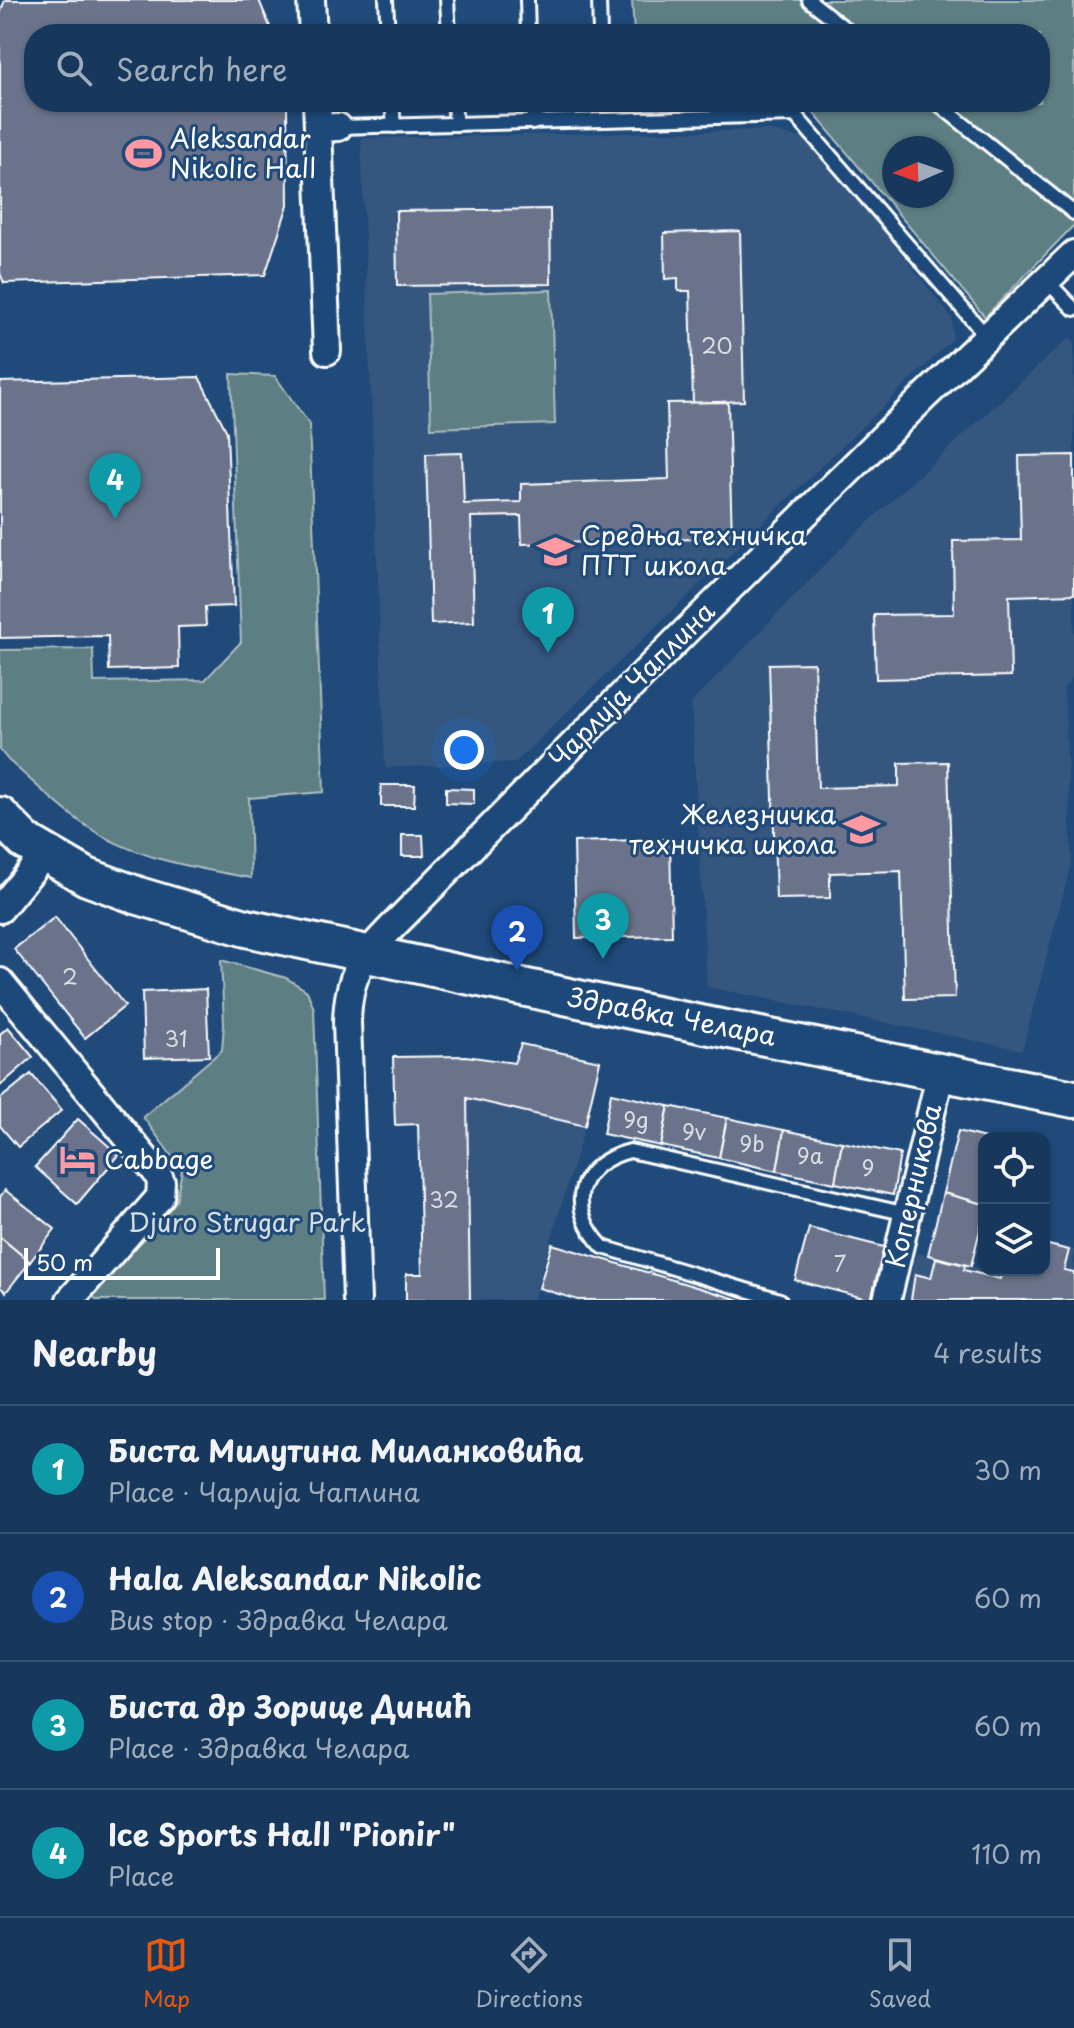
<!DOCTYPE html>
<html lang="en">
<head>
<meta charset="utf-8">
<style>
	:root { --surface:#17385c; --page:#203f62; --text:#f1f3f6; --muted:#9eacbb; --line:#365272; --accent:#ea580c }
	body { margin:0; font-family:"Playpen Sans",sans-serif; background:var(--page); color:var(--text) }
	.controls { position:absolute; right:24px; bottom:24px; display:grid; overflow:hidden; border-radius:16px; box-shadow:0 2px 6px #0004 }
	.controls button { width:72px; height:72px; display:grid; place-items:center; padding:0; border:0; border-bottom:2px solid var(--line); background:var(--surface); color:var(--text); font:40px sans-serif }
	.compass { position:absolute; left:882px; top:136px; width:72px; height:72px; border-radius:50%; background:var(--surface); box-shadow:0 2px 6px #0004; rotate:268deg }
	.scale { position:absolute; left:24px; bottom:20px; width:196px; box-sizing:border-box; padding-left:8px; border:4px solid #fff; border-top:0; font-size:22px; line-height:28px; white-space:nowrap; color:#fff; -webkit-text-stroke:6px #1f4a7a; paint-order:stroke }
	.you { position:absolute; left:464px; top:750px; width:28px; height:28px; margin:-20px; border:6px solid #fff; border-radius:50%; background:#1a73e8; box-shadow:0 0 0 12px #1a73e833 }
	.badge { display:grid; place-items:center; width:52px; height:52px; border-radius:50%; background:var(--accent); color:#fff; font-size:26px; font-weight:700 }
	.pin { position:absolute; translate:-50% -66px; filter:drop-shadow(0 2px 4px #0008) }
	.pin::after { content:''; position:absolute; top:42px; width:28px; height:24px; background:inherit; clip-path:polygon(0 0,100% 0,50% 100%) }
	.list { margin:0; padding:0; list-style:none }
	h2 { display:flex; justify-content:space-between; align-items:center; height:104px; margin:0; padding:0 32px; font-size:34px }
	h2 small { font-size:26px; font-weight:400; color:var(--muted) }
	.list li { display:grid; grid-template-columns:52px 1fr auto; gap:24px; align-items:center; box-sizing:border-box; height:128px; padding:0 32px; border-top:2px solid var(--line) }
	.list b { display:block; font-size:30px; white-space:nowrap }
	.list p { margin:0; font-size:26px; white-space:nowrap; color:var(--muted) }
	.list em { font-size:26px; font-style:normal; color:var(--muted) }
	.icon { flex:none; width:44px; height:44px; fill:none; stroke:currentColor; stroke-width:2; stroke-linecap:round; stroke-linejoin:round }
	.map { position:relative; flex:none; width:1074px; height:1300px; overflow:hidden }
	.search { position:absolute; background:var(--surface); box-shadow:0 2px 6px #0004; left:24px; right:24px; top:24px; height:88px; display:flex; align-items:center; gap:20px; box-sizing:border-box; padding:0 28px; border-radius:32px; color:var(--muted); font-size:30px }
	.sheet { height:616px; background:var(--surface) }
	nav { display:flex; justify-content:space-around; align-items:center; box-sizing:border-box; height:112px; border-top:2px solid var(--line); background:var(--surface); font-size:22px; color:var(--muted) }
	nav a { display:grid; justify-items:center; gap:4px }
	nav .on { color:var(--accent) }
	.map>svg:first-child { display:block }
	.built { fill:#36567f }
	.green { fill:#5d7e82; stroke:#aebec0; stroke-width:2; fill-rule:evenodd }
	.building { fill:#6a738b; stroke:#fff; stroke-width:2 }
	.lines { fill:none; stroke-linecap:round; stroke-linejoin:round }
	.lane-casing { stroke:#fff; stroke-width:18 }
	.street-casing { stroke:#fff; stroke-width:32 }
	.secondary-casing { stroke:#fff; stroke-width:42 }
	.lane { stroke:#1f4a7a; stroke-width:12 }
	.street { stroke:#1f4a7a; stroke-width:26 }
	.secondary { stroke:#1f4a7a; stroke-width:36 }
	.labels { text-anchor:middle; stroke-width:6; stroke-linejoin:round; paint-order:stroke }
	.number-label { font-size:22px; fill:#dadce2 }
	.poi-label { font-size:26px; fill:#fff; stroke:#1f4a7a; text-anchor:start }
	.street-label { font-size:26px; fill:#fff; stroke:#1f4a7a }
	.park-label { font-size:26px; fill:#d6dfe0; stroke:#1f4a7a }
</style>
</head>
<body>
<div class="map">
<svg width="1074" height="1300" viewBox="0 0 1074 1300">
	<rect width="100%" height="100%" fill="#1f4a7a"/>
	<filter id="ink" filterUnits="userSpaceOnUse"><feTurbulence type="fractalNoise" baseFrequency=".0125" numOctaves="2"/><feDisplacementMap in="SourceGraphic" scale="16" xChannelSelector="R" yChannelSelector="G"/><feConvolveMatrix kernelMatrix="1 2 1 2 8 2 1 2 1" color-interpolation-filters="sRGB"/></filter>
	<g filter="url(#ink)">
		<g class="built">
			<polygon points="767,130 813,141 952,318 953,339 516,762 385,768 361,138"/>
			<polygon points="1070,337 1074,342 1074,676 1064,688 1072,861 1022,1050 707,987 691,703 849,540"/>
			<polygon points="521,1044 600,1061 585,1126 533,1300 406,1300 406,1274 422,1273 418,1124 395,1125 393,1057 466,1056 514,1063"/>
			<polygon points="1044,1242 1074,1250 1074,1300 905,1300 917,1253 998,1273 999,1270 1044,1270"/>
		</g>
		<g class="green">
			<path d="M632,0H1074V225L985,317L807,105L638,109L637,102H1040V34H634ZM894,148H942V196H894Z"/>
			<polygon points="551,290 555,424 431,428 427,294"/>
			<path d="M231,374L275,376L309,424L324,792L249,798L251,878C196,868 135,859 88,827C59,808 34,782 8,760L0,750V650L93,649L94,682L205,680L241,642Z"/>
			<polygon points="221,960 286,978 307,991 314,1009 324,1300 97,1300 91,1295 176,1201 182,1170 143,1117 222,1050 224,1024"/>
		</g>
		<g class="building">
			<polygon points="5,0 259,0 273,34 34,34 34,102 287,102 288,205 265,275 4,283 0,273 0,14"/>
			<polygon points="550,209 551,284 397,286 396,211"/>
			<polygon points="740,231 744,401 693,403 690,291 678,291 678,278 665,279 664,233"/>
			<polygon points="199,377 227,432 234,606 205,607 206,626 178,627 179,668 109,670 108,636 0,638 0,382"/>
			<polygon points="728,402 732,538 522,544 521,516 471,517 474,622 431,624 426,454 462,453 464,504 521,502 521,484 669,479 667,403"/>
			<polygon points="1074,455 1074,594 1009,596 1011,676 876,679 874,615 954,614 953,541 1021,540 1019,456"/>
			<polygon points="814,663 818,788 899,786 899,763 948,762 955,998 905,999 901,871 830,873 830,898 776,899 769,664"/>
			<polygon points="381,785 415,785 414,806 381,806"/>
			<polygon points="446,788 474,789 474,804 446,803"/>
			<polygon points="402,835 423,835 424,856 402,856"/>
			<polygon points="670,839 672,936 576,938 574,842"/>
			<polygon points="55,917 125,1006 85,1038 14,949"/>
			<polygon points="206,989 209,1056 144,1058 142,992"/>
			<polygon points="8,1027 33,1057 0,1086 0,1034"/>
			<polygon points="521,1044 600,1061 585,1126 467,1098 470,1300 406,1300 406,1274 422,1274 418,1124 395,1125 393,1057 466,1056 514,1063"/>
			<polygon points="31,1074 62,1110 18,1147 0,1126 0,1099"/>
			<polygon points="611,1093 669,1106 661,1146 603,1134"/>
			<polygon points="669,1106 727,1118 719,1158 661,1146"/>
			<polygon points="727,1118 784,1130 777,1171 719,1158"/>
			<polygon points="78,1119 119,1155 77,1204 35,1167"/>
			<polygon points="784,1130 842,1142 835,1183 777,1171"/>
			<polygon points="958,1131 985,1138 984,1204 943,1193"/>
			<polygon points="842,1142 900,1154 893,1195 835,1183"/>
			<polygon points="5,1190 55,1229 30,1262 0,1237 0,1197"/>
			<polygon points="943,1193 984,1204 984,1214 971,1266 928,1255"/>
			<polygon points="809,1228 884,1247 871,1300 795,1280"/>
			<polygon points="0,1237 30,1262 6,1292 0,1287"/>
			<polygon points="552,1244 740,1300 578,1300 539,1288"/>
			<polygon points="1044,1244 1069,1250 1064,1270 1074,1272 1074,1300 911,1300 915,1274 931,1278 936,1258 965,1265 964,1270 1000,1279 1002,1270 1044,1270"/>
		</g>
		<g class="lines">
			<defs>
				<g id="lane">
					<polyline points="386,0 388,34"/>
					<polyline points="447,0 449,34"/>
					<polyline points="527,0 528,34"/>
					<polyline points="599,0 600,34"/>
					<polyline points="809,0 852,34"/>
					<polyline points="392,102 394,126"/>
					<polyline points="454,102 456,124"/>
					<polyline points="532,102 533,123"/>
					<polyline points="936,102 1074,213"/>
					<polyline points="338,127 795,115 987,337"/>
					<polyline points="1047,281 1074,309"/>
					<path d="M780,1300L603,1247C565,1207 577,1164 630,1151L907,1214"/>
				</g>
				<g id="street">
					<polyline points="311,0 313,34"/>
					<polyline points="317,102 318,128"/>
					<polyline points="327,351 318,128 338,127"/>
					<polyline points="0,909 45,854"/>
					<polyline points="0,982 157,1173 161,1182 160,1197 70,1300"/>
					<path d="M357,1300L347,1022C348,973 362,958 395,924L686,631L923,398L1074,254"/>
					<polyline points="887,1300 941,1071"/>
				</g>
				<polyline id="secondary" points="0,816 25,841 87,877 139,896 246,928 616,1007 1074,1099"/>
			</defs>
			<use href="#lane" class="lane-casing"/>
			<use href="#street" class="street-casing"/>
			<use href="#secondary" class="secondary-casing"/>
			<use href="#lane" class="lane"/>
			<use href="#street" class="street"/>
			<use href="#secondary" class="secondary"/>
		</g>
	</g>
	<defs>
		<symbol id="stadium-bare" viewBox="-9 -9 18 18"><path d="M0-5a6.5 5 0 1 0 0 10a6.5 5 0 1 0 0-10ZM-3.5-1.8h7v3.6h-7Z" fill="#ff9aa2" stroke="#1f4a7a" stroke-width="2.5" paint-order="stroke"/></symbol>
		<symbol id="school-bare" viewBox="-9 -9 18 18"><path d="M0-5L7-2L0 1L-7-2ZM-4 1L0 2.5L4 1V4Q0 6-4 4Z" fill="#ff9aa2" stroke="#1f4a7a" stroke-width="2.5" paint-order="stroke"/></symbol>
		<symbol id="hotel-bare" viewBox="-9 -9 18 18"><path d="M-6-4.5h1.5V1H6V5H4.5V3h-9V5H-6ZM-4 0a1.8 1.8 0 1 1 3.6 0ZM.5 0V-2.5h3Q6-2.5 6 0Z" fill="#ff9aa2" stroke="#1f4a7a" stroke-width="2.5" paint-order="stroke"/></symbol>
	</defs>
	<g fill-rule="evenodd">
		<use href="#stadium-bare" x="118" y="128" width="51" height="51"/>
		<use href="#school-bare" x="530" y="526" width="51" height="51"/>
		<use href="#school-bare" x="836" y="804" width="51" height="51"/>
		<use href="#hotel-bare" x="52" y="1134" width="51" height="51"/>
	</g>
	<g class="labels">
		<g class="number-label">
			<text x="717" y="354">20</text>
			<text x="70" y="985">2</text>
			<text x="176" y="1047">31</text>
			<text x="636" y="1128">9g</text>
			<text x="694" y="1140">9v</text>
			<text x="752" y="1152">9b</text>
			<text x="810" y="1164">9a</text>
			<text x="868" y="1176">9</text>
			<text x="444" y="1208">32</text>
			<text x="840" y="1272">7</text>
		</g>
		<g class="poi-label">
			<text x="170" y="148">Aleksandar<tspan x="170" dy="30">Nikolic Hall</tspan></text>
			<text x="581" y="545">Средња техничка<tspan x="581" dy="30">ПТТ школа</tspan></text>
			<text x="836" y="824" text-anchor="end">Железничка<tspan x="836" dy="30">техничка школа</tspan></text>
			<text x="104" y="1169">Cabbage</text>
		</g>
		<g class="street-label">
			<text transform="translate(632 685) rotate(-45)" y="9">Чарлија Чаплина</text>
			<text transform="translate(672 1017) rotate(11)" y="9">Здравка Челара</text>
			<text transform="translate(914 1186) rotate(-77)" y="9">Коперникова</text>
		</g>
		<g class="park-label">
			<text x="247" y="1232">Djuro Strugar Park</text>
		</g>
	</g>
</svg>
<div class="controls">
<button><svg class="icon" aria-label="locate" viewBox="0 0 24 24"><circle cx="12" cy="12" r="6"/><path d="M12 2v4M12 18v4M2 12h4M18 12h4"/></svg></button>
<button><svg class="icon" aria-label="layers" viewBox="0 0 24 24"><path d="M12 4l9 5-9 5-9-5zM3 14l9 5 9-5"/></svg></button>
</div>
<svg class="compass" viewBox="-18 -18 36 36"><path d="M0-13l5 13h-10z" fill="#e53935"/><path d="M0 13l5-13h-10z" fill="#9eacbb"/></svg>
<div class="scale">50 m</div>
<div class="you"></div>
<div class="pin badge" style="left:548px;top:653px;background:#0f9aa8">1</div>
<div class="pin badge" style="left:517px;top:971px;background:#1a4fb4">2</div>
<div class="pin badge" style="left:603px;top:959px;background:#0f9aa8">3</div>
<div class="pin badge" style="left:115px;top:519px;background:#0f9aa8">4</div>
<div class="search"><svg class="icon" aria-label="search" viewBox="0 0 24 24"><circle cx="10" cy="10" r="6"/><path d="M15 15l6 6"/></svg>Search here</div>
</div>
<section class="sheet">
<h2>Nearby<small>4 results</small></h2>
<ul class="list">
<li><span class="badge" style="background:#0f9aa8">1</span><div><b>Биста Милутина Миланковића</b><p>Place · Чарлија Чаплина</p></div><em>30 m</em></li>
<li><span class="badge" style="background:#1a4fb4">2</span><div><b>Hala Aleksandar Nikolic</b><p>Bus stop · Здравка Челара</p></div><em>60 m</em></li>
<li><span class="badge" style="background:#0f9aa8">3</span><div><b>Биста др Зорице Динић</b><p>Place · Здравка Челара</p></div><em>60 m</em></li>
<li><span class="badge" style="background:#0f9aa8">4</span><div><b>Ice Sports Hall &quot;Pionir&quot;</b><p>Place</p></div><em>110 m</em></li>
</ul>
</section>
<nav>
<a class="on"><svg class="icon" aria-label="map" viewBox="0 0 24 24"><path d="M3 6l6-2 6 2 6-2v14l-6 2-6-2-6 2zM9 4v14M15 6v14"/></svg>Map</a>
<a><svg class="icon" aria-label="directions" viewBox="0 0 24 24"><path d="M12 3l9 9-9 9-9-9zM9 14v-3h6M13 9l2 2-2 2"/></svg>Directions</a>
<a><svg class="icon" aria-label="saved" viewBox="0 0 24 24"><path d="M7 4h10v16l-5-4-5 4z"/></svg>Saved</a>
</nav>
</body>
</html>
